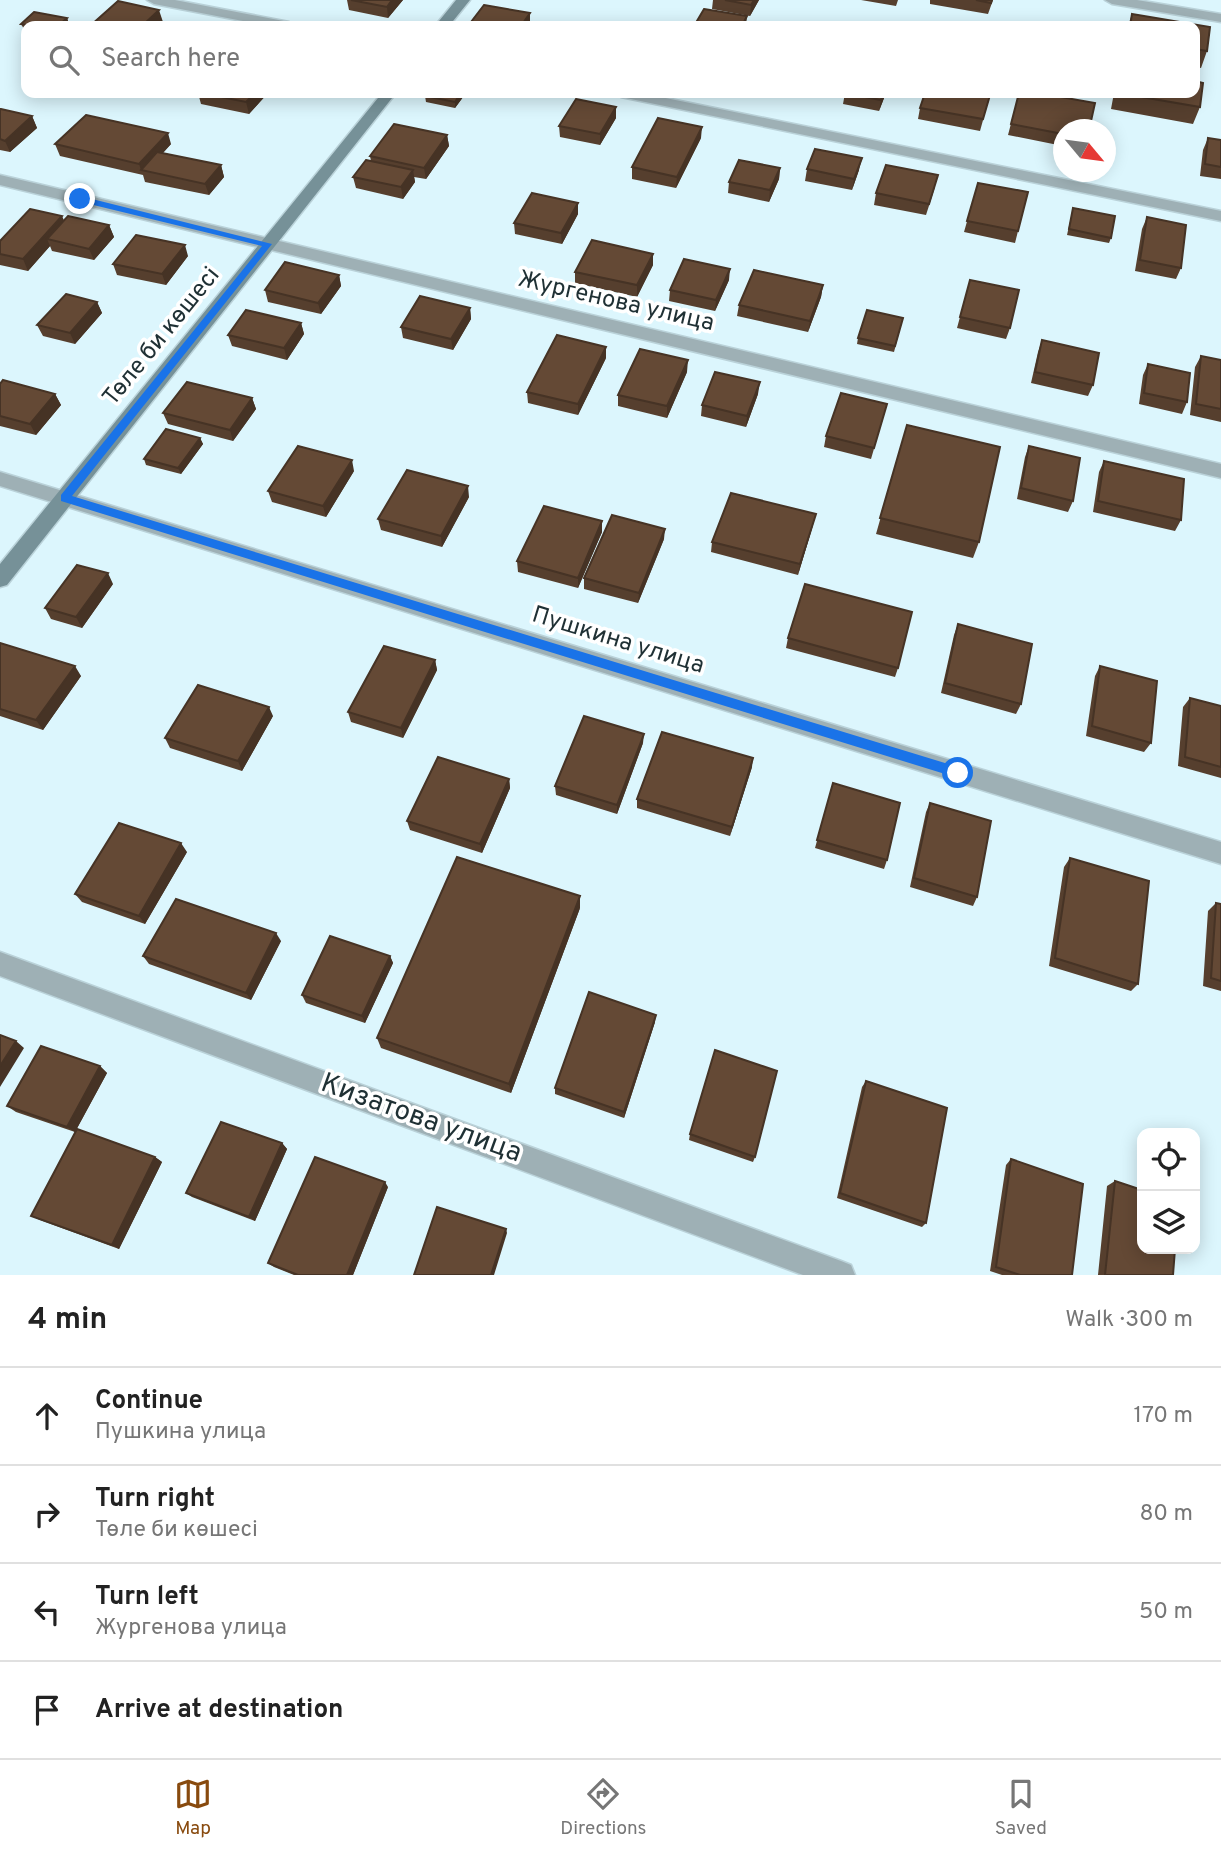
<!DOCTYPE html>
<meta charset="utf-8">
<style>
:root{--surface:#fff;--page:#f6f6f6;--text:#222;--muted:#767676;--line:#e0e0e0;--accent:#884a0e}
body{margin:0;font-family:Overpass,sans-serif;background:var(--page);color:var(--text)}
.controls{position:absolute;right:21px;bottom:21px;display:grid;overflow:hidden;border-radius:14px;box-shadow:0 4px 18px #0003}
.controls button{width:63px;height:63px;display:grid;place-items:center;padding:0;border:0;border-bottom:2px solid var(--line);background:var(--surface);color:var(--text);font:35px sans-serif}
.compass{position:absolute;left:1053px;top:119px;width:63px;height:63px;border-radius:50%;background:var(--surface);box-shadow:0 4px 18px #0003;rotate:119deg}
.stop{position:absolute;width:21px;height:21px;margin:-16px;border:5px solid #1a73e8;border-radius:50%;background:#fff}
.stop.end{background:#1a73e8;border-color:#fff;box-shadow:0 2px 7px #0008}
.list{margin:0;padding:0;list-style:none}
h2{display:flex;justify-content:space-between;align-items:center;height:91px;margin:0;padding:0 28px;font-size:30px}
h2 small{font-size:23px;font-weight:400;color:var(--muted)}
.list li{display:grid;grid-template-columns:46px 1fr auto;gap:21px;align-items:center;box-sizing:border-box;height:98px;padding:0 28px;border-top:2px solid var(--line)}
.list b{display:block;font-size:26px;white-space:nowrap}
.list p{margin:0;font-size:23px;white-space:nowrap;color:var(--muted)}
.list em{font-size:23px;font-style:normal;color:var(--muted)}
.icon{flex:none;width:38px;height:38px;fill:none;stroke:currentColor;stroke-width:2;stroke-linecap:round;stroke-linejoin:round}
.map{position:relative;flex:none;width:1221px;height:1275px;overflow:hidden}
.search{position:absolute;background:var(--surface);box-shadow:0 4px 18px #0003;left:21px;right:21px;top:21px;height:77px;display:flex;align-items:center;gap:18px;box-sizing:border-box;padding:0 24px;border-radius:14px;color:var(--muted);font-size:26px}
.sheet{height:483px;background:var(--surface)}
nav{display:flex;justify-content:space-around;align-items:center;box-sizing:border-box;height:98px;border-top:2px solid var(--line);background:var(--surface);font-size:19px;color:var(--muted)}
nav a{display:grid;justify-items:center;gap:4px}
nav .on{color:var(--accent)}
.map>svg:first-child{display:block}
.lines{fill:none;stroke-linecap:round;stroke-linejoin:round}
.street-casing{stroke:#bad2d9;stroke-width:3}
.secondary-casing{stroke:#bad2d9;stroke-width:3}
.street{fill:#9eb0b5;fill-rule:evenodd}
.secondary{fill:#769198;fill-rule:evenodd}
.wall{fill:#563f2e}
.shaded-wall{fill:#463325}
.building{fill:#644935;stroke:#463325;stroke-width:2}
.route{fill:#1a73e8}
.labels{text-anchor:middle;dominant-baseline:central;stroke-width:7;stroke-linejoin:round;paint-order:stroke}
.street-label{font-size:24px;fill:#1f3034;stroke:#fff}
.near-street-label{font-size:28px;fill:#1f3034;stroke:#fff}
</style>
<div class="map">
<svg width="1221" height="1275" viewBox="0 0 1221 1275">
<rect width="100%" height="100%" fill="#dcf6fd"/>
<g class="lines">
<g class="street-casing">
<path id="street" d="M147,0H175L289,22L296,26H269L154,4Z
M1105,0H1137L1221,14V22L1112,4Z
M614,93H641L1221,211V221L621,97Z
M0,175L1221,464V478L0,185Z
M0,472L1221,842V864L0,486Z
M0,952L841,1261L851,1265L855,1275H803L0,976Z"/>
</g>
<g class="secondary-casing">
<path id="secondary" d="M456,0H470L449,26H435Z
M382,93H396L7,585L0,587V564Z"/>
</g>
<use href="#street" class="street"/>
<use href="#secondary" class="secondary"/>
</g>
<path class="wall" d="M347,0H403L388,18L349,10Z
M713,0H759L750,16L712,9Z
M861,0H898L896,6Z
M930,0H993L988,14L930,4Z
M530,13V25L529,26H471V22Z
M1132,14L1210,27L1207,51L1201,68L1195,67V26H1128Z
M67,18L69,24L67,26H26V30L24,29L21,24Z
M198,93H268L249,114L201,104Z
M427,93H466L455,108L426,102L425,96Z
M784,93H802L801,96Z
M845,93H886L879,111L843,104Z
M1019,93L1063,130V146L1008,135Z
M1114,93H1195L1200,107L1193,124L1111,109Z
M990,95L980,131L918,119L920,108Z
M616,107V118L600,145L560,137L559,126Z
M0,109L32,116L37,128L10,152L0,150Z
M447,135L449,146L426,179L414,177L415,182L403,199L356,188L353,177L371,161L370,156Z
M701,138L676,188L632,179V167Z
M1208,138L1221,140V179L1200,176L1203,150Z
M55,144H171L163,153L221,165L224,177L209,195L145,182L143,175L60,156Z
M780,168L779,179L769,202L728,193L729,182Z
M807,169L859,170L852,190L805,181Z
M978,183L1018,231L1015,243L964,232Z
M935,187L926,215L874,205L876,193Z
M578,203V214L562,244L515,234L514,223Z
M1073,208L1111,238L1109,243L1067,235Z
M1147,217L1181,268L1176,279L1135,271L1142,229Z
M64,221L109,225L114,237L94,260L52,251L50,246L28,271L0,265V241Z
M188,256L166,285L117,275L113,264Z
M653,265L637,297L575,283V272Z
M339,275L341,286L321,314L268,302L265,290Z
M729,280L715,311L669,301L670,290Z
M970,280L1010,328L1006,339L957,328Z
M823,285L821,297L808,332L737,316L739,305Z
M97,302L102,313L75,344L43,336L37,325Z
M470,308L471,319L453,350L403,338L401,327Z
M903,318L894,352L857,344L858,338Z
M301,323L304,334L287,360L232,346L228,335Z
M1042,340L1093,385L1088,396L1031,383L1038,352Z
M1201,356L1221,360V422L1190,415L1195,367Z
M606,358L578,415L528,403L527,392Z
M1148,364L1187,402L1182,414L1139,404L1143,375Z
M687,372L667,418L618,406V395Z
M0,384L55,394L61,405L36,435L0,426Z
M758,394L746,427L701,416L702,405Z
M252,398L256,409L233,441L168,424L163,413Z
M887,404L871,459L824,447L826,436Z
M907,425L979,542L973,558L876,534Z
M200,438L203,444L181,474L146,465L144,459Z
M1029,446L1073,501L1068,512L1017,499L1025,457Z
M1104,461L1181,520L1175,531L1093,512L1099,472Z
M354,471L326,517L272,502L268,491Z
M469,497L442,547L381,530L378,519Z
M602,521V532L578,588L518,572L517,561Z
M813,525L798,575L711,552L712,542Z
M664,539L638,603L584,589V578Z
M113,584L82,628L51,619L45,608Z
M958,624L1021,704L1016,714L941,693L954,635Z
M788,638L898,668L895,677L786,648Z
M0,643L81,676L43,730L0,716Z
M435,660L437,670L403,738L351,722L348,712Z
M1100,666L1151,743L1144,752L1086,736L1095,676Z
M1190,698L1221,706V778L1178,766L1183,707Z
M273,716L242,771L170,748L165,738Z
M643,743L617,814L556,795L555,786Z
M752,767L730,836L637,808V799Z
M509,779L510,788L482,853L410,830L407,821Z
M833,783L887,860L884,869L815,848Z
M930,803L977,897L973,906L910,887L926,812Z
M187,852L145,924L82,902L75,894Z
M1070,858L1138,984L1131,991L1049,966L1064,867Z
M1216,903L1221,904V991L1203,986L1208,911Z
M580,908L511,1093L381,1048L377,1038Z
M281,941L251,1000L149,964L143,956Z
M390,956L393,963L365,1023L306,1003L302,995Z
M655,1022L624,1118L555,1094V1088Z
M100,1066L107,1073L75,1132L16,1112L7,1106Z
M866,1081L926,1223L922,1227L837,1198L862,1087Z
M690,1134L755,1157L753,1162L689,1140Z
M282,1143L287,1149L255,1221L192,1197L186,1193Z
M155,1157L162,1162L119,1249L40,1220L31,1216Z
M1011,1159L1072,1275H1002L990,1271L1006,1165Z
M1115,1181L1173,1275H1098L1107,1186Z
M388,1187L353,1275H294L274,1267L268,1263Z"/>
<path class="shaded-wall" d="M392,0H403L388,18L387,7Z
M754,0H759L750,16L751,5Z
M159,10L163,22L158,26H142Z
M530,13V25L529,26H521Z
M747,16L746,26H742Z
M67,18L69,24L67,26H58Z
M255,93H268L249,114L246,102Z
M461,93H466L455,108V102Z
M884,93H886L879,111L881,100Z
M616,107V118L600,145V134Z
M32,116L37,128L10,152L5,141Z
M702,127L701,138L676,188L677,177Z
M168,133L171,144L146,171L141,170L139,164Z
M447,135L449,146L426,179L424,168Z
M862,158L859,170L852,190L854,179Z
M221,165L224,177L209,195L205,184Z
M780,168L779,179L769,202L770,190Z
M413,170L415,182L403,199L401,187Z
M578,203V214L562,244L561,233Z
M62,216L67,227L47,239L50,246L28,271L23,259Z
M109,225L114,237L94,260L89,249Z
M185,245L188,256L166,285L162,274Z
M653,254V265L637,297V285Z
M730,269L729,280L715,311L716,300Z
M339,275L341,286L321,314L318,303Z
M823,285L821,297L808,332L810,321Z
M97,302L102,313L75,344L70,333Z
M470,308L471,319L453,350L451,339Z
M301,323L304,334L287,360L284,348Z
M606,347V358L578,415V404Z
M688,360L687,372L667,418V406Z
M760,382L758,394L746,427L747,416Z
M55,394L61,405L36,435L30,424Z
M252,398L256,409L233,441L230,430Z
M200,438L203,444L181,474L178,468Z
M352,460L354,471L326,517L323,506Z
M468,486L469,497L442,547L441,536Z
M816,514L813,525L798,575L800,564Z
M602,521V532L578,588V578Z
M665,529L664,539L638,603L639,593Z
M108,573L113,584L82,628L76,617Z
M435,660L437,670L403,738L401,728Z
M75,666L81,676L43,730L36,720Z
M269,707L273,716L242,771L238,761Z
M644,734L643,743L617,814V805Z
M753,758L752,767L730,836L732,827Z
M509,779L510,788L482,853L480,844Z
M181,843L187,852L145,924L139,916Z
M580,896V908L511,1093L509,1084Z
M276,933L281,941L251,1000L246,993Z
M390,956L393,963L365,1023L362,1016Z
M656,1015L655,1022L624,1118V1112Z
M16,1041L24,1048L0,1087V1066Z
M100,1066L107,1073L75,1132L67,1127Z
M282,1143L287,1149L255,1221L249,1217Z
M155,1157L162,1162L119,1249L112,1245Z
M385,1182L388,1187L353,1275H347Z
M506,1229L507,1233L494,1275H491Z"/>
<path class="building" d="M351,0H392L387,7Z
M725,0H754L751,5Z
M976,0H992L991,3Z
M118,1L159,10L142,26H90Z
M484,5L530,13L521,26H493L471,22Z
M704,9L747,16L742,26H694Z
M34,12L67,18L58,26H35L21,24Z
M1132,14L1210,27L1207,51L1195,49V26H1130Z
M1195,81L1203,83L1200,107L1118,93H1195Z
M201,93H255L246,102Z
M427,93H461L455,102L425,96Z
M844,93H884L881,100Z
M925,93H978L990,95L983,119L920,108Z
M1019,93H1038L1095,103L1089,130H1063V134L1011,124Z
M576,99L616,107L600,134L559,126Z
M0,109H1L32,116L5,141L0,139Z
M86,115L168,133L139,164L55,144Z
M658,118L702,127L677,177L632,167Z
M394,124L447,135L424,168L370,156Z
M1208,138L1221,140V167L1205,164Z
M815,149L862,158L854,179L807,169Z
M157,152L221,165L205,184L141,170Z
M366,160L413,170L401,187L353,177Z
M739,160L780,168L770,190L729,182Z
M886,165L938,175L929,204L876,193Z
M978,183L1028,192L1018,231L967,221Z
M532,193L578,203L561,233L514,223Z
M1073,208L1115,216L1111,238L1069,229Z
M30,209L62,216L23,259L0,254V241Z
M68,216L109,225L89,249L47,239Z
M1147,217L1186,225L1181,268L1140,260Z
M136,235L185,245L162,274L113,264Z
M592,240L653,254L637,285L575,272Z
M684,259L730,269L716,300L670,290Z
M285,262L339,275L318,303L265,290Z
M754,270L823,285L810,321L739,305Z
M970,280L1019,290L1010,328L960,317Z
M66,294L97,302L70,333L37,325Z
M420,296L470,308L451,339L401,327Z
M246,310L301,323L284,348L228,335Z
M867,310L903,318L895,346L858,338Z
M557,335L606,347L578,404L527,392Z
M1042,340L1099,353L1093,385L1035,372Z
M640,349L688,360L667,406L618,395Z
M1201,356L1221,360V409L1196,404Z
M1148,364L1190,373L1187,402L1144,393Z
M715,372L760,382L747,416L702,405Z
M3,380L55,394L30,424L0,416V384Z
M187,382L252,398L230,430L163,413Z
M841,393L887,404L874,448L826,436Z
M907,425L1000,447L979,542L880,518Z
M166,429L200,438L178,468L144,459Z
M298,446L352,460L323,506L268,491Z
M1029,446L1080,458L1073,501L1021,488Z
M1104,461L1184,479L1181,520L1098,501Z
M407,470L468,486L441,536L378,519Z
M731,493L816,514L800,564L712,542Z
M544,506L602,521L578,578L517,561Z
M612,515L665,529L639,593L584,578Z
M77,565L108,573L76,617L45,608Z
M805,584L912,612L898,668L788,638Z
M958,624L1032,644L1021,704L945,683Z
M0,643L75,666L36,720L0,709Z
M384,646L435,660L401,728L348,712Z
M1100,666L1157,681L1151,743L1092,726Z
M198,685L269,707L238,761L165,738Z
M1190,698L1221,706V767L1185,757Z
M584,716L644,734L617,805L555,786Z
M662,732L753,758L732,827L637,799Z
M438,757L509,779L480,844L407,821Z
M833,783L900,803L887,860L817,840Z
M930,803L991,821L977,897L914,878Z
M119,823L181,843L139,916L75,894Z
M457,857L580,896L509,1084L377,1038Z
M1070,858L1149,881L1138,984L1055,958Z
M176,899L276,933L246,993L143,956Z
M1216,903L1221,904V981L1211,978Z
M330,936L390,956L362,1016L302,995Z
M589,992L656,1015L624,1112L555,1088Z
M0,1035L16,1041L0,1066Z
M41,1046L100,1066L67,1127L7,1106Z
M715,1050L777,1071L755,1157L690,1134Z
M866,1081L947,1108L926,1223L840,1193Z
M221,1122L282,1143L249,1217L186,1193Z
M77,1129L155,1157L112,1245L31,1216Z
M315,1157L385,1182L347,1275H298L268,1263Z
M1011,1159L1083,1184L1072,1275H1020L996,1267Z
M1115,1181L1142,1190V1249H1175L1173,1275H1105Z
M437,1207L506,1229L491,1275H414Z"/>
<path class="route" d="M80,196L272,244L72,496L958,767L964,773L962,776L958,778L61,501V495L262,246L77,201Z"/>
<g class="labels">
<g class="street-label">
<text transform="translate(616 302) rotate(13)">Жургенова улица</text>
<text transform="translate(162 337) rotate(-51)">Төле би көшесі</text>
<text transform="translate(618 641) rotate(17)">Пушкина улица</text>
</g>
<g class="near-street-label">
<text transform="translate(421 1119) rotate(20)">Кизатова улица</text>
</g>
</g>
</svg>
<div class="controls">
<button><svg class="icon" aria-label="locate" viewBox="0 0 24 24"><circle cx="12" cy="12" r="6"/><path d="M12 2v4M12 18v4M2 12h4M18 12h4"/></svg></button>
<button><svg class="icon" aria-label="layers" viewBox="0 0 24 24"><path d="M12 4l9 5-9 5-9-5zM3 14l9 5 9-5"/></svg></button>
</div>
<svg class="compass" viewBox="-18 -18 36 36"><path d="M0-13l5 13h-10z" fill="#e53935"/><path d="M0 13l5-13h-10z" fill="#767676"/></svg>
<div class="stop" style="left:958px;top:773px"></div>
<div class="stop end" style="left:80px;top:199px"></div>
<div class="search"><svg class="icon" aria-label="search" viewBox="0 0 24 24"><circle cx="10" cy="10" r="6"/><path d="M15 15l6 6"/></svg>Search here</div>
</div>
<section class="sheet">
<h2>4 min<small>Walk · 300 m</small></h2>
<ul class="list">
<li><svg class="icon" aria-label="ahead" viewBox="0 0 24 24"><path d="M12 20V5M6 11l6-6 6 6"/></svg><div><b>Continue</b><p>Пушкина улица</p></div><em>170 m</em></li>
<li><svg class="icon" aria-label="right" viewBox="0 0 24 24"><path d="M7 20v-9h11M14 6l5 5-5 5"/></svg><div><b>Turn right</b><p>Төле би көшесі</p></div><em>80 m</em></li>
<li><svg class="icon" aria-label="left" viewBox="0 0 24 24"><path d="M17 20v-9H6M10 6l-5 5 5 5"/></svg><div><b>Turn left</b><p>Жургенова улица</p></div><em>50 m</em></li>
<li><svg class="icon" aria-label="arrive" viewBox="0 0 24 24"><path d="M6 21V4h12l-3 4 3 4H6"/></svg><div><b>Arrive at destination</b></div></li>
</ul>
</section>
<nav>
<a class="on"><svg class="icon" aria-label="map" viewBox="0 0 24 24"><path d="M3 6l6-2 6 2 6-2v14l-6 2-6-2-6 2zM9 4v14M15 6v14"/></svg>Map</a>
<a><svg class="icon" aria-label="directions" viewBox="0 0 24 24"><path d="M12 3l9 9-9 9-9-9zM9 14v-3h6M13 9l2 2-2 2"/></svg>Directions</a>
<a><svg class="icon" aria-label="saved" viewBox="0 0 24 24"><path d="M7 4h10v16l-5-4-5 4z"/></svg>Saved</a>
</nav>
